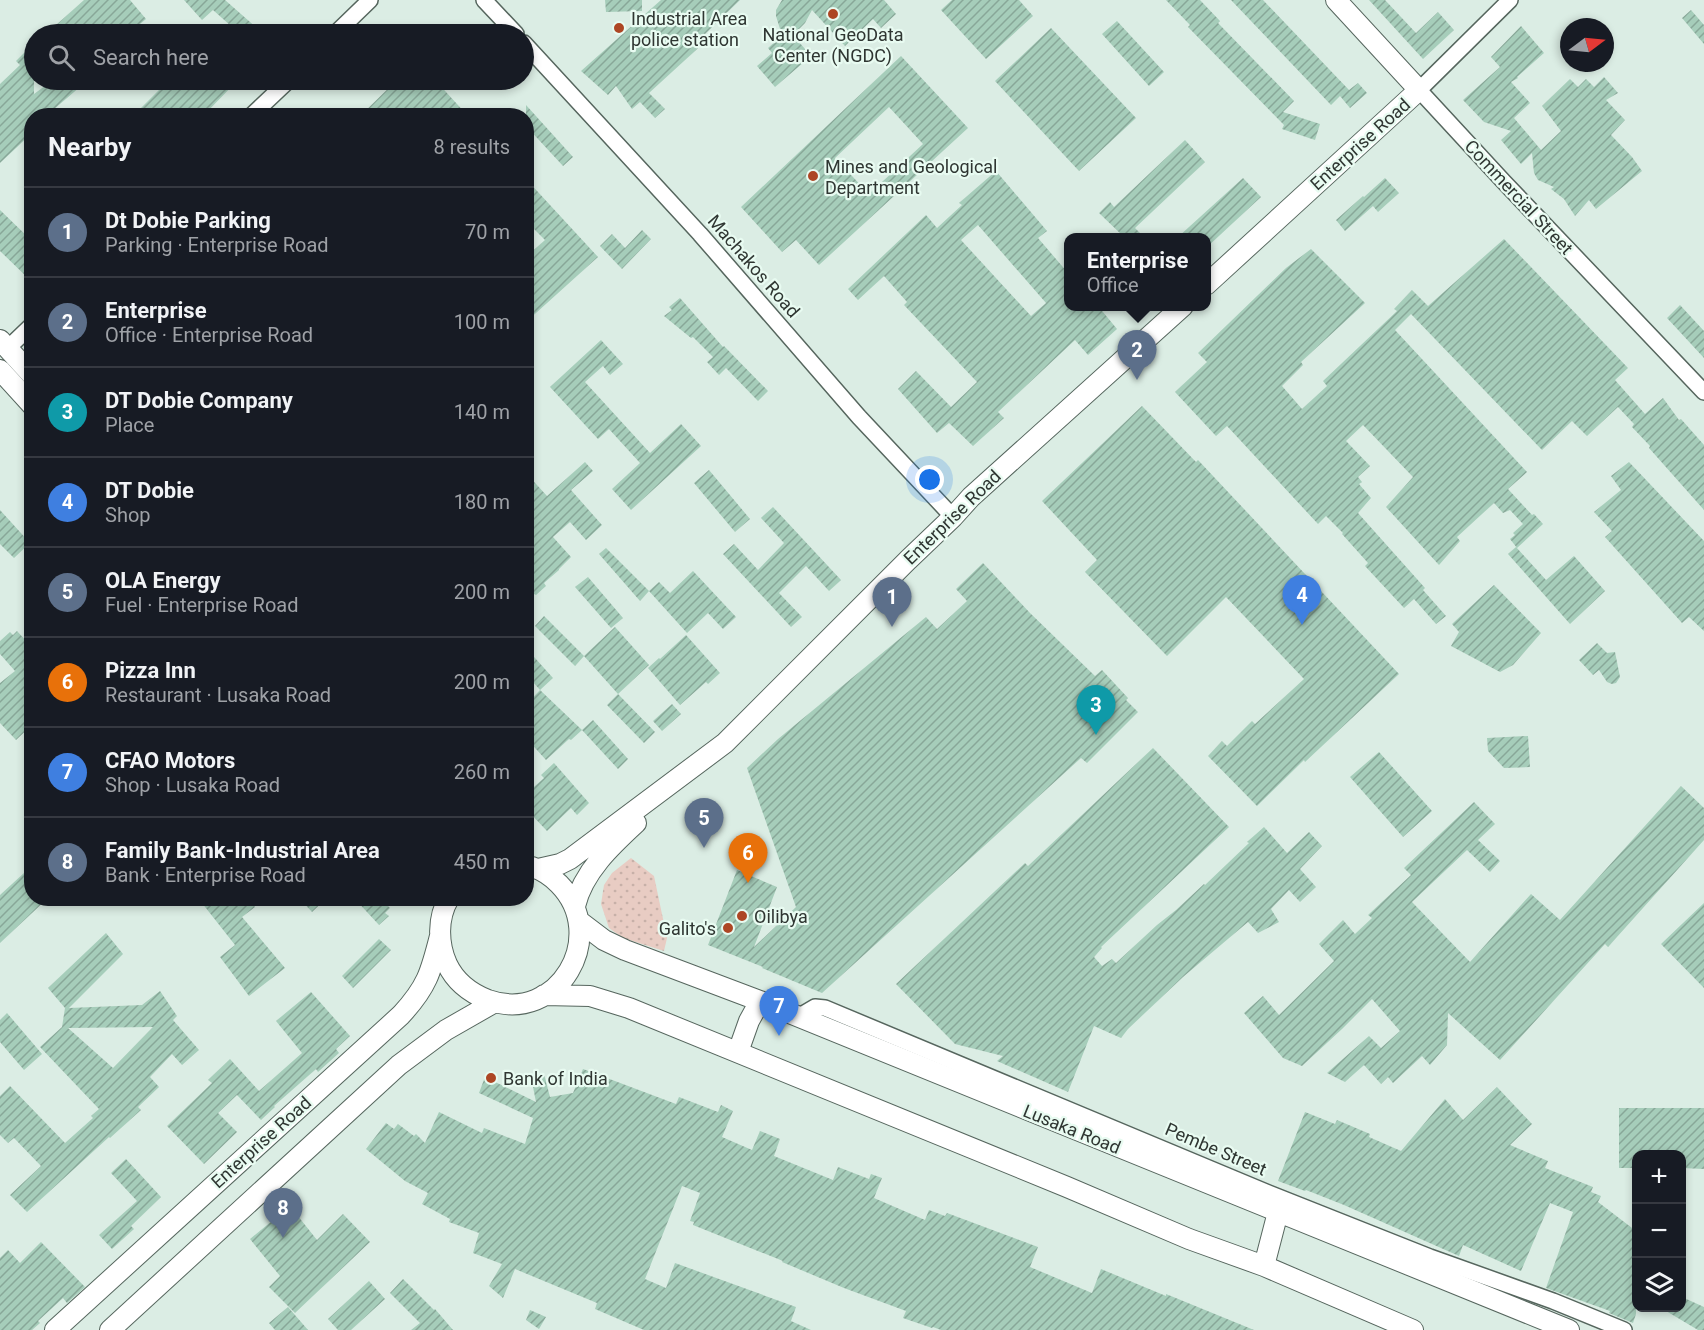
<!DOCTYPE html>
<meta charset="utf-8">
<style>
:root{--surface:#171b24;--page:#242831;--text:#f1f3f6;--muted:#9ea1a6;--line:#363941;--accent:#1a73e8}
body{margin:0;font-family:Roboto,sans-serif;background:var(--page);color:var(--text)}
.controls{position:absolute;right:18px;bottom:18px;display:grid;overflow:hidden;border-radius:12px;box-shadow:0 3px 9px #0003}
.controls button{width:54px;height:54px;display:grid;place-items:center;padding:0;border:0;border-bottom:2px solid var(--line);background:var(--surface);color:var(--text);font:30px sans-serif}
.compass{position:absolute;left:1560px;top:18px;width:54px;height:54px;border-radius:50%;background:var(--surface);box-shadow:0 3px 9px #0003;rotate:74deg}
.you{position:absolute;left:930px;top:480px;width:21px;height:21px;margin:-15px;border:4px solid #fff;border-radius:50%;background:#1a73e8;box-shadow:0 0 0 9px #1a73e833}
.badge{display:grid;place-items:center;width:39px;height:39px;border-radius:50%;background:var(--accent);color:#fff;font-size:20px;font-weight:700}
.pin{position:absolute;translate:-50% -50px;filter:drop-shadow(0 2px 3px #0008)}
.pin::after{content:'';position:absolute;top:32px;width:21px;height:18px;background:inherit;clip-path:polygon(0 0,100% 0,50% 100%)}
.popup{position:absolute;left:1064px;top:233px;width:147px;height:78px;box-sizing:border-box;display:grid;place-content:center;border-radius:12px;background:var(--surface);filter:drop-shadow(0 2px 4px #0005);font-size:20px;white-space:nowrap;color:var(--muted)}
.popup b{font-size:22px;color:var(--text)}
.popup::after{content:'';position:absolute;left:50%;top:100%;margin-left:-12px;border:12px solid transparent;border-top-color:var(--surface)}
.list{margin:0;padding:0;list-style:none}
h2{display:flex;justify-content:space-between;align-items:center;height:78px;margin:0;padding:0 24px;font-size:26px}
h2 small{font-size:20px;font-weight:400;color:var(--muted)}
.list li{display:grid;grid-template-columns:39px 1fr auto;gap:18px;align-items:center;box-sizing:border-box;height:90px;padding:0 24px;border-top:2px solid var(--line)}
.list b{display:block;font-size:22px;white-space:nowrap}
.list p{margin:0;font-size:20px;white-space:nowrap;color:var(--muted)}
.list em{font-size:20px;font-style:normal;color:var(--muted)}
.icon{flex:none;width:33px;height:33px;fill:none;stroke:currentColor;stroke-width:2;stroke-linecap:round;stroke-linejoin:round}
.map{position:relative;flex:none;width:1704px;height:1330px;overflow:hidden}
.search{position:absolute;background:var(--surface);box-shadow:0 3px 9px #0003;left:24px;top:24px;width:510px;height:66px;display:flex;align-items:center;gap:15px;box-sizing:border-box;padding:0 21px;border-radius:33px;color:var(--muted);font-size:22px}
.panel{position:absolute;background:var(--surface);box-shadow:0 3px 9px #0003;left:24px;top:108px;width:510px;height:798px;border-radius:24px}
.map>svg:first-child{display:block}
.park{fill:url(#park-dots)}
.building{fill:url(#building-hatch);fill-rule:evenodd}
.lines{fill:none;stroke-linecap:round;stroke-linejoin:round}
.minor-casing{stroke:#56665e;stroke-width:18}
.major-casing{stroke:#56665e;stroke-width:22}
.minor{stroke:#fff;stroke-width:15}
.major{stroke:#fff;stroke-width:20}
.poi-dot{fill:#ad4624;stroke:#e8fbf1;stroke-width:2}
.labels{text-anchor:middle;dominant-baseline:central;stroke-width:4.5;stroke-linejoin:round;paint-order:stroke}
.poi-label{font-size:18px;fill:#2f3632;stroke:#e8fbf1;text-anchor:start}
.street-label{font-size:18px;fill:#2f3632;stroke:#e8fbf1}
</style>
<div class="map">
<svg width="1704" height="1330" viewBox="0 0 1704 1330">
<defs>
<pattern id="park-dots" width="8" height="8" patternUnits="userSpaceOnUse" patternTransform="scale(1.5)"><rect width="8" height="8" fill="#e8ccc3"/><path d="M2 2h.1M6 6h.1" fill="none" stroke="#c7b0a8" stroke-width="1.8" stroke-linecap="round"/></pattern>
<pattern id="building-hatch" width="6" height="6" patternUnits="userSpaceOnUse" patternTransform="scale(1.5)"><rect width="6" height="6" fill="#a6cdba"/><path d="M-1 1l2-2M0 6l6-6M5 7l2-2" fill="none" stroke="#88a798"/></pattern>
</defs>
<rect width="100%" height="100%" fill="#dbede4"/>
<path class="park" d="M631,858L654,876L667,938L664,951L623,938L609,928L601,904L604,885L612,873Z"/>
<path class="building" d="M84,0H130L146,19L128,34H46Z
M184,0H225L257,28L251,34H240L213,10L202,20Z
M605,0H642V11L606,12Z
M661,0H740L703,36L707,40L649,93L665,109L655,118L640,102L632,109L616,86L608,95L581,71Z
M782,0H884L896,14L881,28L873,19L845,46L812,10L805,23L793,35L811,56L775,87L757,66L772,53L768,48L778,39L774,34L780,29L776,16V10Z
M952,0H1019L1033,16L986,59L941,10Z
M1166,0H1200L1220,21L1218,23L1294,101L1283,112L1320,124L1315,140L1282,129L1284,125L1188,27L1190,25Z
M1231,0H1263L1349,90L1358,83L1367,93L1350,108L1340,96L1331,105Z
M1369,0H1385L1416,33L1438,12L1454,30L1423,59Z
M1691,10L1704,25V44L1682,18Z
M1117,21L1164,72L1149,86L1102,34Z
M1521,26L1544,53L1517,77L1518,78L1511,82L1530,103L1514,118L1541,150L1561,131L1542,106L1570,79L1578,87L1586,79L1594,87L1604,77L1618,93L1606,100L1625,120L1611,135L1632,157L1642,171L1596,209L1589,200L1575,216L1564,199L1551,189L1554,187L1538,180L1534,173L1532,153L1521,164L1501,140L1511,131L1484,122L1463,100L1500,67L1491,57Z
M1051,28L1136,118L1079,171L995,81Z
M34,43V94L53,80H88L53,110L59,116H32V133L0,163V84L20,65L16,61Z
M901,56L968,128L819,265L796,240L782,252L741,207ZM889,107L923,144L869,194L835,158Z
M169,80H238L203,116H133Z
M397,80H435L468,116H360Z
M526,105L573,157L563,166L526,126Z
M1185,140L1205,162L1135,228L1144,237H1124L1099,213L1110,202L1114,207Z
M996,171L1047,231L1038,238L1068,273V306H1098L1117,329L1088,355L1075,340L998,412L1004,418L973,446L949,423L937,433L898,389L916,371L951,407L977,382L904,305L907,302L884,276L858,300L848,289L926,215L937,228L962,205L959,203ZM978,225L1046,303L1031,316L961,240Z
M1243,178L1261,197L1206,248V237H1178Z
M1385,178L1399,193L1378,212L1373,206L1345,231L1336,220L1363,196L1364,197Z
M526,179L598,257L526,322V257L545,240L526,221Z
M0,210L32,241V282L0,251Z
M642,230L651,239L622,269L600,246L612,234L625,248Z
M1504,239L1628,368L1615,380L1645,414L1663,398L1679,420L1681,419L1704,445V510L1649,448L1650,446L1632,427L1634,424L1618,407L1587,436L1572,421L1542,450L1411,314L1395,330L1527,472L1508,489L1532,515L1534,514L1543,524L1517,548L1510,539L1515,535L1513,533L1523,524L1510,510L1503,513L1494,503L1457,537L1460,541L1439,565L1386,507L1413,477L1363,425L1346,441L1370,466L1358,477L1362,482L1359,484L1371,498L1358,513L1425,588L1423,590L1446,616L1436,624L1414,599L1404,608L1365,566L1368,563L1342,534L1343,533L1326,516L1318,524L1227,426L1216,436L1175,392L1207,362L1198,353L1286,268L1311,249L1365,303L1301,362L1303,365L1282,386L1302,409L1327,386L1323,381L1397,311L1394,309L1412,290L1428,306Z
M680,298L723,347L724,346L768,391L758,401L726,368L719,375L707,362L713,357L693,337L691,338L664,316L672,310L669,307Z
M1680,305L1704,331V358L1667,318Z
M601,340L623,364L610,375L603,366L585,382L650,453L681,424L701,446L631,510L612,489L640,463L609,429L598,439L550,387Z
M1142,406L1196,462L1198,460L1399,674L1305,762L1304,760L1257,806L1208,756L1222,741L1227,746L1252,721L1255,724L1304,679L1226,597L1167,656L1085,572L1097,560L1042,501Z
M585,462L593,471L571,490L602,525L586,540L570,522L553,537L571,557L559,569V570L544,583L546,586L536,595L534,594L526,601V473L547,496Z
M1629,462L1704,541V631L1689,617L1682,623L1605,537L1612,531L1594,512L1621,490L1611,476Z
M709,470L750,519L735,532L694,483Z
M773,507L841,580L829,591L806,566L779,593L802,617L791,627L723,554L734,544L758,570L784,543L761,518Z
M0,510L30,543L14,558L0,544Z
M1516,547L1546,580L1574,556L1605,591L1570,624L1508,554Z
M606,548L649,591L640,601L599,554Z
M983,563L1030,613L1095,676L1102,670L1128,698L1126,700L1138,712L1087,763L1081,758L822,993L762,968L763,967L708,945L737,870L777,887L754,947L796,907L747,768L778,739L926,617L937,629L967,601L956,589Z
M693,571L736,617L723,629L708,613L687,633L649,591L659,582L670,593Z
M588,577L623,618L611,628L575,587Z
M1494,585L1541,633L1513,665L1500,672L1451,646L1459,632L1452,624Z
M544,616L584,656L575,666L535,626Z
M615,627L649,665L618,694L584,656Z
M17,631L28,643L25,645L32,653V725L16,740L0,723V683L15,671L0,654V641L10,632L13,635Z
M686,635L720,673L708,684L706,682L680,705L648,668L659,658L660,659Z
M1597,643L1607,653L1615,652L1620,677L1616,683L1612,684L1607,682L1599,670L1593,675L1579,660Z
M526,648L553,678L540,690L526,674Z
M540,690L582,730L571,740L569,739L546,760L526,738V705Z
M618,694L655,732L644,743L607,705Z
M672,704L681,714L662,731L653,721Z
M593,720L628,759L618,769L582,730Z
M1528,736L1530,767L1504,768L1488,751L1487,738Z
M1153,748L1229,827L1101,947L1102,948L1094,957L1102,966L1112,959L1116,963L1157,925L1176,910L1204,884L1205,885L1249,843L1247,842L1264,827L1287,853L1309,832L1322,846L1300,869L1316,887L1300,902L1289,890L1271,909L1279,922L1258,933L1248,922L1183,977L1128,1029L1121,1038L1094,1026L1068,1092L997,1061L1003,1056L955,1044L896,984L1025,863L1028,866Z
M1379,752L1432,811L1403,837L1350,777Z
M554,763L589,803L577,815L571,808L547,831L526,809V794L544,778L541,775Z
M1681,786L1704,808V840L1608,947L1605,944L1500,1060L1448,1013L1447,1045L1430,1065L1422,1056L1393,1083L1388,1077L1381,1084L1364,1065L1345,1082L1327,1073L1369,1036L1381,1048L1400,1031L1372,999L1342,1029L1302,1066L1283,1058L1244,1013L1263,996L1279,1015L1334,961L1319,944L1343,920L1355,934L1372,918L1368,915L1411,875L1404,868L1474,802L1495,824L1478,840L1500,861L1490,872L1467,850L1412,902L1470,962L1531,894L1560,920Z
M24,873L32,881V898H48L0,943V895Z
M198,898H248L255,907L242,917L285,968L249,996L220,957L235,945Z
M299,898H327L312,912Z
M354,898H394L387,905L390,908L385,913L389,916L379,925Z
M1704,903V988L1661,944Z
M106,933L123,954L69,1008L142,1005L160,991L177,1016L173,1020L199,1050L182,1065L172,1054L150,1077L159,1087L138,1107L141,1110L110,1138L109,1137L27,1212L10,1195L41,1166L14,1138L8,1143L0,1135V1096L10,1086L65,1143L93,1118L91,1116L99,1109L40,1047L62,1027L65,1008L48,988ZM153,1027L113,1068L68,1028Z
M379,939L391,950L353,988L342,976Z
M311,992L350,1036L336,1049L339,1053L318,1072L316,1069L274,1106L275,1107L261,1120L237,1095L218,1113L237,1132L204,1164L167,1126L212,1083L208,1080L230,1059L259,1091L302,1053L276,1021Z
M7,1013L42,1054L24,1070L0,1042V1020Z
M583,1069L676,1104L679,1097L718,1112L721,1105L733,1111L722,1137L752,1150L760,1131L780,1139L774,1156L833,1180L838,1167L869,1179L871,1174L882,1178L874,1198L925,1220L929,1210L945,1216L947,1213L1038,1247L1030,1267L1092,1293L1101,1269L1166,1296V1294L1254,1330H941L933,1327L932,1328L903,1318L906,1311L844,1288L782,1262L783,1261L693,1225L694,1222L690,1221L700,1193L682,1186L645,1279L666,1288L675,1263L796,1307L791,1321L811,1330H644L595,1309L597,1303L515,1269L503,1298L489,1286L502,1264L473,1253L479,1233L449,1222L450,1219L422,1204L428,1193L405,1181L366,1149L386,1123L394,1129L398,1124L414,1136L416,1134L425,1143L439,1112L482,1133L484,1128L525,1144L533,1118L479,1093L485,1077L536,1102L531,1077L544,1074L550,1097L573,1093Z
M1497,1087L1532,1124L1510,1145L1548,1161L1545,1168L1593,1187L1591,1192L1601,1196L1598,1202L1636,1231V1314L1633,1323L1609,1313L1610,1311L1546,1288L1573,1212L1550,1203L1521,1271L1463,1245L1459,1256L1344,1205L1306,1190L1305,1191L1278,1181L1305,1112L1335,1124L1337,1120L1370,1134L1369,1137L1401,1151L1445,1099L1463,1120Z
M1619,1108H1704V1169L1682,1168V1155H1636V1168H1619Z
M126,1159L161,1197L131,1226L134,1229L112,1249L99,1235L137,1201L111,1173Z
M290,1206L317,1240L343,1214L370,1242L295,1313L269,1287L280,1276L250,1239Z
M41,1242L85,1287L67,1303L63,1298L38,1321L40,1323L32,1330H0V1258L8,1250L20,1263Z
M403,1279L434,1310L435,1309L453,1330H411L420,1323L390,1293Z
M369,1281L385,1299L351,1330H338L328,1319Z
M1682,1297L1704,1307V1330H1698L1661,1308H1682Z
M288,1307L308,1330H275L269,1323Z
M530,1310L546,1317L539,1329L526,1320Z"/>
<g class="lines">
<g class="minor-casing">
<path id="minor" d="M484,0L516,34
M1510,0L1419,90L1504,182L1704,392
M335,34L370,0
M524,43L700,234L859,417L953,517
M251,116L289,80
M8,348L32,325
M798,1017L815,1007L825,1008L1266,1192L1430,1257L1553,1301L1624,1330"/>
</g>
<g class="major-casing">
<path id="major" d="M1206,285L1419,90L1336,0
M0,340L32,375
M0,370L32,405
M538,869L560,864L570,859L725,743L908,560L953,517L971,497L1183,306
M449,898C437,918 438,944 447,964C455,981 470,993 488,1000C558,1025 610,936 559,884C551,876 542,870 532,867
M575,906C583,872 611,846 636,823
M579,921L604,940L625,950L760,1001L1569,1330
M544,995L590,996L629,1008L1067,1187L1189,1239L1264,1266L1413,1330
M738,1052L749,1021L760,1001
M1264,1266L1278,1212
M55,1330L401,1015C427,987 431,972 440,936
M110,1330L399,1065L446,1030L495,1002"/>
</g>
<use href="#minor" class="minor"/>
<use href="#major" class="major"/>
</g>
<g class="poi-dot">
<circle cx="833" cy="14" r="6"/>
<circle cx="619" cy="28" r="6"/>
<circle cx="813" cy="176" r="6"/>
<circle cx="742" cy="916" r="6"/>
<circle cx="728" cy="928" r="6"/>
<circle cx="491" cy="1078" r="6"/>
</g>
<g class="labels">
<g class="poi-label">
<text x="631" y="18">Industrial Area<tspan x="631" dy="21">police station</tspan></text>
<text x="833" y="34" text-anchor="middle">National GeoData<tspan x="833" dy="21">Center (NGDC)</tspan></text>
<text x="825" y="166">Mines and Geological<tspan x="825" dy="21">Department</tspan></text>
<text x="754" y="916">Oilibya</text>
<text x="716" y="928" text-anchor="end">Galito's</text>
<text x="503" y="1078">Bank of India</text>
</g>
<g class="street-label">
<text transform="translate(1360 144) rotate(-42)">Enterprise Road</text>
<text transform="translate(1519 197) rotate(47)">Commercial Street</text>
<text transform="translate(754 266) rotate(49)">Machakos Road</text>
<text transform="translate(952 517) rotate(-44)">Enterprise Road</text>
<text transform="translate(1072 1129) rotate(22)">Lusaka Road</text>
<text transform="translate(261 1142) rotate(-42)">Enterprise Road</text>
<text transform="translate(1216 1149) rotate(23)">Pembe Street</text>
</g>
</g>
</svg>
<div class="controls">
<button>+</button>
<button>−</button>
<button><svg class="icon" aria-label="layers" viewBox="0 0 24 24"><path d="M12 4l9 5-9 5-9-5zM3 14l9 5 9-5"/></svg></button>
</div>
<svg class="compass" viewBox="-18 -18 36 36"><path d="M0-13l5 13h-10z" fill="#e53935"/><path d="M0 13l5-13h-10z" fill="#9ea1a6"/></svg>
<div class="you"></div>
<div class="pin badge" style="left:892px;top:627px;background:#5c6f8a">1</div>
<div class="pin badge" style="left:1137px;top:380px;background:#5c6f8a">2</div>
<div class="popup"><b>Enterprise</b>Office</div>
<div class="pin badge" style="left:1096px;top:735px;background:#0f9aa8">3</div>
<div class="pin badge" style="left:1302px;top:625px;background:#3f7fe0">4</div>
<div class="pin badge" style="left:704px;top:848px;background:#5c6f8a">5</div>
<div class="pin badge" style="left:748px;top:883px;background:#e8710a">6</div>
<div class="pin badge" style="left:779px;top:1036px;background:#3f7fe0">7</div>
<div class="pin badge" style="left:283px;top:1238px;background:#5c6f8a">8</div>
<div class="search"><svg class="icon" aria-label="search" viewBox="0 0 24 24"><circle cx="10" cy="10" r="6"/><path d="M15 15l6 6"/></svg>Search here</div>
<section class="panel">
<h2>Nearby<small>8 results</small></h2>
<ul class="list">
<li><span class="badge" style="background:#5c6f8a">1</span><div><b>Dt Dobie Parking</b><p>Parking · Enterprise Road</p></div><em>70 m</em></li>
<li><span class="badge" style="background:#5c6f8a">2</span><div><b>Enterprise</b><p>Office · Enterprise Road</p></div><em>100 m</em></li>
<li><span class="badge" style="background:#0f9aa8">3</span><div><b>DT Dobie Company</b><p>Place</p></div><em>140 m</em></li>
<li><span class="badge" style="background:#3f7fe0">4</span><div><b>DT Dobie</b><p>Shop</p></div><em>180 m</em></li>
<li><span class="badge" style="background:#5c6f8a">5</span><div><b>OLA Energy</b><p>Fuel · Enterprise Road</p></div><em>200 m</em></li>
<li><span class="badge" style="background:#e8710a">6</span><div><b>Pizza Inn</b><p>Restaurant · Lusaka Road</p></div><em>200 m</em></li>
<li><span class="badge" style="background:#3f7fe0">7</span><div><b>CFAO Motors</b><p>Shop · Lusaka Road</p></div><em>260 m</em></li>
<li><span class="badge" style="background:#5c6f8a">8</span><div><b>Family Bank-Industrial Area</b><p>Bank · Enterprise Road</p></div><em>450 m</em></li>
</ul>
</section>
</div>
